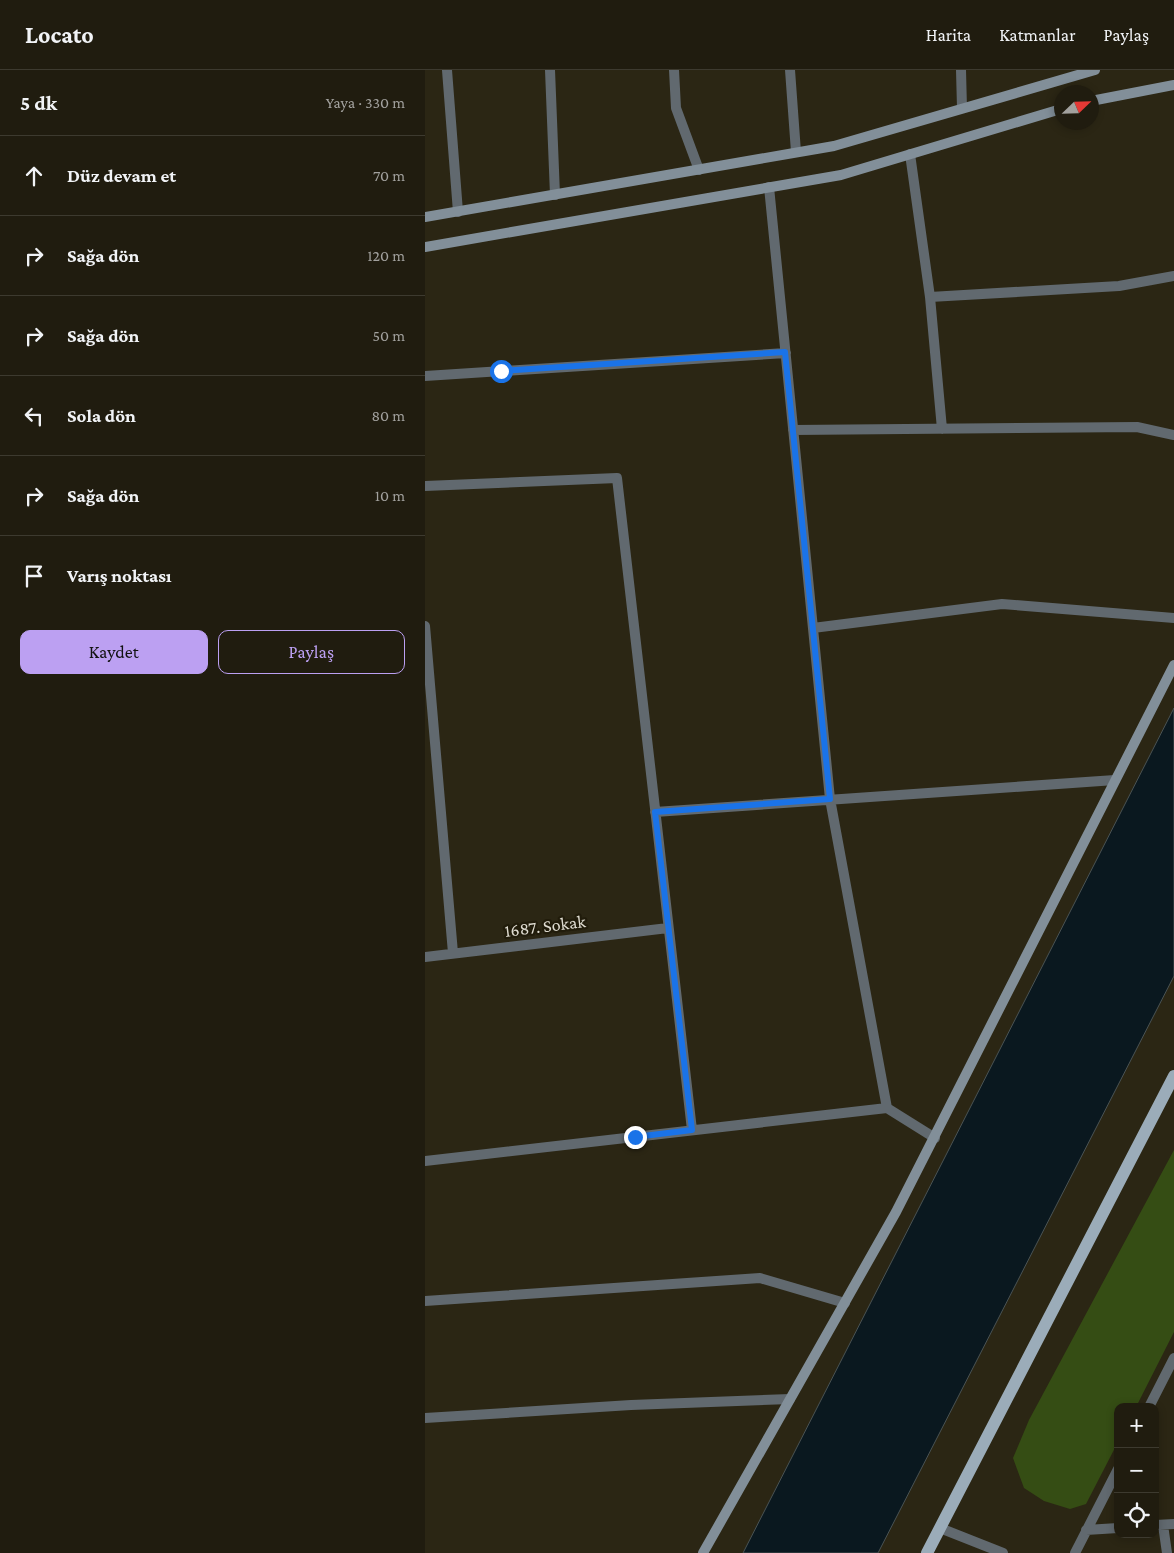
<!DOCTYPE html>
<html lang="tr">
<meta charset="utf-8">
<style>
:root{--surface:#201c0f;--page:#282518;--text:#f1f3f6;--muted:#a2a19e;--line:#3d3a2f;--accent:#bca0f2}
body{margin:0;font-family:"Crimson Pro",serif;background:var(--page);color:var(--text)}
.controls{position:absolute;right:15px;bottom:15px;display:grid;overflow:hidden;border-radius:10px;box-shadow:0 2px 8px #0003}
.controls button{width:45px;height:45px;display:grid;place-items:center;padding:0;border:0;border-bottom:1px solid var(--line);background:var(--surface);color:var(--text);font:25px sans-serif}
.compass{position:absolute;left:629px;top:15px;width:45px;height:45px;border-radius:50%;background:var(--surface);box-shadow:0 2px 8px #0003;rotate:67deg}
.stop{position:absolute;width:15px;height:15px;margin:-11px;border:4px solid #1a73e8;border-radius:50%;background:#fff}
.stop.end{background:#1a73e8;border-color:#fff;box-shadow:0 1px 5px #0008}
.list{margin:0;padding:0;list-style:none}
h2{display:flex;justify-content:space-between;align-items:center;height:65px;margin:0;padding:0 20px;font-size:21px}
h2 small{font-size:16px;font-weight:400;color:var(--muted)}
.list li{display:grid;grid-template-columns:32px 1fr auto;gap:15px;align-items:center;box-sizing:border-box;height:80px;padding:0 20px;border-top:1px solid var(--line)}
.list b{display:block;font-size:19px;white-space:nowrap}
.list em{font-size:16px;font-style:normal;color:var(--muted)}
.actions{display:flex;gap:10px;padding:15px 20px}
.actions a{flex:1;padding:11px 0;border:1px solid var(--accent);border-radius:10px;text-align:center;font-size:18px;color:var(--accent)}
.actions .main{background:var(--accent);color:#111}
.icon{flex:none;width:28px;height:28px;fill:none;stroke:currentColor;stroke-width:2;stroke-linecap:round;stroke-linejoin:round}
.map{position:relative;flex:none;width:749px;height:1483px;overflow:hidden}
header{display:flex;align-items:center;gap:30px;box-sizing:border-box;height:70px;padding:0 25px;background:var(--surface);border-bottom:1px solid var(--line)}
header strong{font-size:24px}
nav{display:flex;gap:28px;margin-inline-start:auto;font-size:18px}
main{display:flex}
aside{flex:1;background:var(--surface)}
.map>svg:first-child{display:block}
.green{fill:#354d14}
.water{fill:#0a181f;stroke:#4a5354}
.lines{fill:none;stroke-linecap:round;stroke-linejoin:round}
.street{stroke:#61696f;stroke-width:10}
.secondary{stroke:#828f99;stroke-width:10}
.primary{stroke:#9bacb9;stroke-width:12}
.route{stroke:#1a73e8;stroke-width:6}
.labels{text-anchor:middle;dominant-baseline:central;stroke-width:4.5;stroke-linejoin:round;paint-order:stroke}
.street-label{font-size:18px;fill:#dfdcd1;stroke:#211c0b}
</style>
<header>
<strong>Locato</strong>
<nav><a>Harita</a><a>Katmanlar</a><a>Paylaş</a></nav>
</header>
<main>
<aside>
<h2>5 dk<small>Yaya · 330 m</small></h2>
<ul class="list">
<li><svg class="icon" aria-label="ahead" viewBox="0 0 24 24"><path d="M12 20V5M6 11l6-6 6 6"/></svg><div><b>Düz devam et</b></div><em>70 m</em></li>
<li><svg class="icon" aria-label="right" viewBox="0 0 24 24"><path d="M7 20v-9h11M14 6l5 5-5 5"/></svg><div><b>Sağa dön</b></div><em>120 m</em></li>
<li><svg class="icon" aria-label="right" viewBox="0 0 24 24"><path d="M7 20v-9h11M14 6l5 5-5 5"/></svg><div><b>Sağa dön</b></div><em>50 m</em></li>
<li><svg class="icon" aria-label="left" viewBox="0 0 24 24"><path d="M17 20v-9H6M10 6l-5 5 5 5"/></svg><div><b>Sola dön</b></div><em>80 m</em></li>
<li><svg class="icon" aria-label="right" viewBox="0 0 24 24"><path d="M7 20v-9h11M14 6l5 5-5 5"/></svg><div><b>Sağa dön</b></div><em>10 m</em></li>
<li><svg class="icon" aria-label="arrive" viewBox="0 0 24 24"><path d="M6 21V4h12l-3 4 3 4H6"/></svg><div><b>Varış noktası</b></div></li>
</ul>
<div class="actions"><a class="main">Kaydet</a><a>Paylaş</a></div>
</aside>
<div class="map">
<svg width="749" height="1483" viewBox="0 0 749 1483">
<rect width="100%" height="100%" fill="#2b2614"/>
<path class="green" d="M749,1080V1262L711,1337H693V1372L661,1434L645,1439L619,1431L599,1418L588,1388L604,1350Z"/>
<path class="water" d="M749,638V906L453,1483H318Z"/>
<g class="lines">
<path class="street" d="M22,0L33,142
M125,0L130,125
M249,0L251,38L274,100
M365,0L371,82
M536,0L537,38
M485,84L505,227L517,359
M344,117L405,729L462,1038
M505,227L694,216L749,206
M0,306L361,283
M368,360L712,357L749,365
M0,416L192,408L267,1060
M0,556L28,883
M388,558L577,534L749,548
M230,742L690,710
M0,887L243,858
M0,1091L462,1038L510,1068
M0,1231L335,1208L420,1233
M724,1337L749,1288
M0,1348L206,1335L365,1329
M730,1455L749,1454
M738,1455L742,1483
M515,1458L578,1483
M661,1460L693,1458
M650,1483L693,1399"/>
<path class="secondary" d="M666,31L749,15
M0,147L409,76L670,0
M0,177L416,105L636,39
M278,1483L471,1142L749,595"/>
<path class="primary" d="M502,1483L749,1006"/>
</g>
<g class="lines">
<path class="route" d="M76,301L360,282L405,729L230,742L267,1060L210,1067"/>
</g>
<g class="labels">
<g class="street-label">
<text transform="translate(120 856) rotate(-7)">1687. Sokak</text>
</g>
</g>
</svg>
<div class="controls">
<button>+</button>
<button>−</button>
<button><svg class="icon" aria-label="locate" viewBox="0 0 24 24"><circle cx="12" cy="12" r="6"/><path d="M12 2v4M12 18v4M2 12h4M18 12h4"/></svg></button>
</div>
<svg class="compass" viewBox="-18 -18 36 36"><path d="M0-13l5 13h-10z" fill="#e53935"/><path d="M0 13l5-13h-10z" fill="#a2a19e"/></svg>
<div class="stop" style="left:76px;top:301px"></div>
<div class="stop end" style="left:210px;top:1067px"></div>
</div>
</main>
